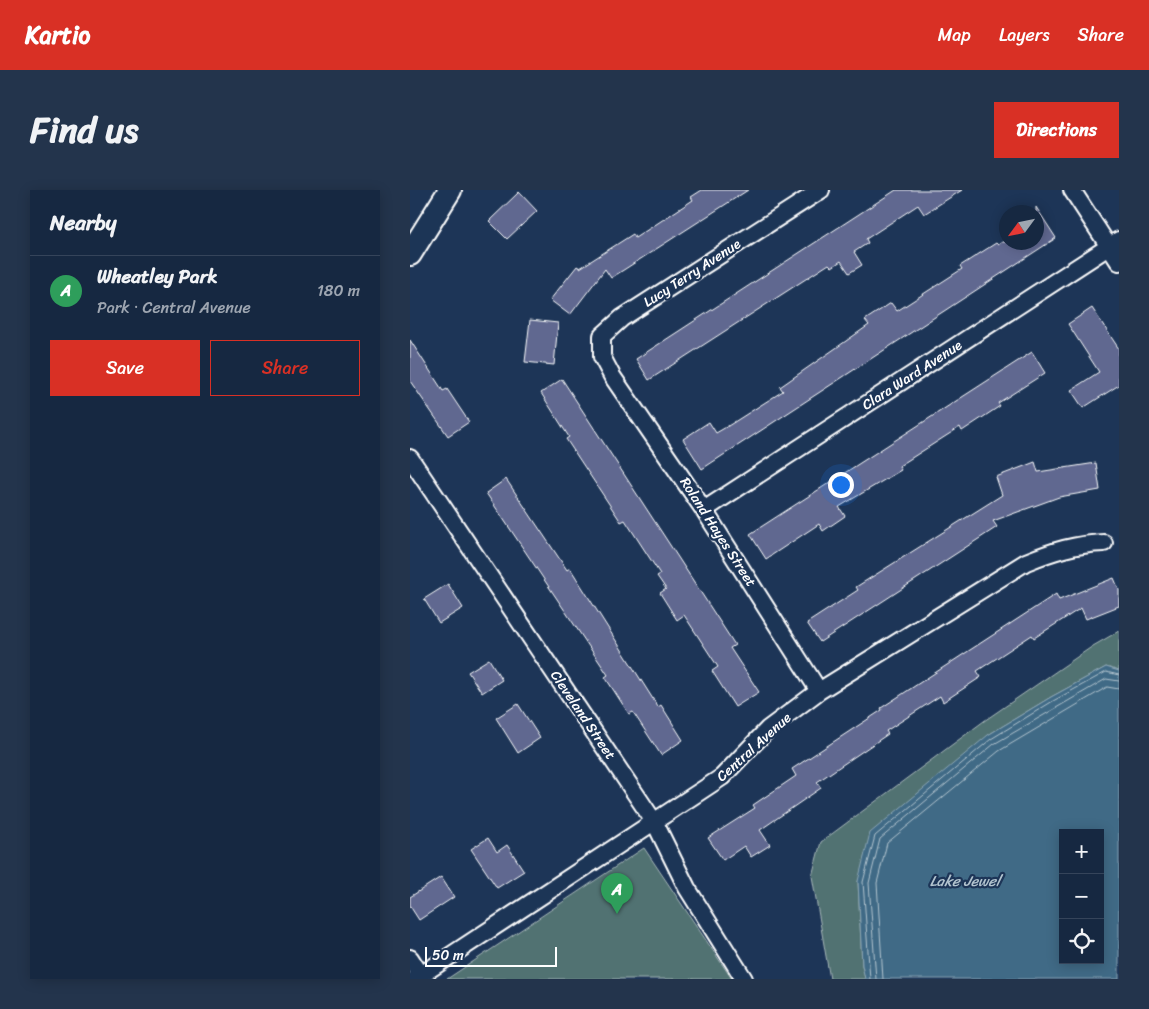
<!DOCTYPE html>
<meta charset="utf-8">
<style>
:root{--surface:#162841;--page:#23344c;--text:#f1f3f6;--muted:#9ea6b1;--line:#35445a;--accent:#d93025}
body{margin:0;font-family:Sriracha,sans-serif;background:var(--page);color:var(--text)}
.controls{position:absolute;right:15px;bottom:15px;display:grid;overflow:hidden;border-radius:0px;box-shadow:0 2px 12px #0003}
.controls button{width:45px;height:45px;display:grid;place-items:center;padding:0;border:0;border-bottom:1px solid var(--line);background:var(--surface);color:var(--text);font:25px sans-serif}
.compass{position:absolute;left:589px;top:15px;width:45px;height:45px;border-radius:50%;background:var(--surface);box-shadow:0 2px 12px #0003;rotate:237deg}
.scale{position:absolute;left:15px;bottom:12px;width:132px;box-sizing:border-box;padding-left:5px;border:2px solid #fff;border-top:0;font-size:14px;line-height:18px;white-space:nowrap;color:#fff;-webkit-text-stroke:4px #1d3557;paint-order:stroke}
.you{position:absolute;left:430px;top:294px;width:18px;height:18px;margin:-12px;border:4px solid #fff;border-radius:50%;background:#1a73e8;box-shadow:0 0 0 8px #1a73e833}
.badge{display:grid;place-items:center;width:32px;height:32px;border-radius:50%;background:var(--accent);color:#fff;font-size:16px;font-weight:700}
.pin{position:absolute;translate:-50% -41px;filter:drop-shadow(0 1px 2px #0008)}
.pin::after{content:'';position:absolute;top:26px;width:18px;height:15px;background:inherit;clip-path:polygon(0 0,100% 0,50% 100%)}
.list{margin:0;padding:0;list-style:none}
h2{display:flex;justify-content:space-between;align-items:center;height:65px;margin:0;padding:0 20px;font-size:21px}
h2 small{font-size:16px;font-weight:400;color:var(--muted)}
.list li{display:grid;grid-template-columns:32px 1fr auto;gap:15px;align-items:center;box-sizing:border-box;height:70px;padding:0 20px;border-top:1px solid var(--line)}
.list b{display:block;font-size:19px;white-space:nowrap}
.list p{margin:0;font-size:16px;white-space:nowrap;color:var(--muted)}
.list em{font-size:16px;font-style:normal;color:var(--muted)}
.actions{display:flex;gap:10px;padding:15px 20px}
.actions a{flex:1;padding:11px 0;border:1px solid var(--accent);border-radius:0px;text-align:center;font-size:18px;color:var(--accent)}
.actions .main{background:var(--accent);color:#fff}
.icon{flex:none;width:28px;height:28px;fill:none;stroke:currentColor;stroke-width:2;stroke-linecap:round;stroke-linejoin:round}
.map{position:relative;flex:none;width:709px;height:789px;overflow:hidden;border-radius:0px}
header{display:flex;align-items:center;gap:30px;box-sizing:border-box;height:70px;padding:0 25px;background:var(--accent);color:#fff}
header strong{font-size:24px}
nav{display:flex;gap:28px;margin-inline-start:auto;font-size:18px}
.intro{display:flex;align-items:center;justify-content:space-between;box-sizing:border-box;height:120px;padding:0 30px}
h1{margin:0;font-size:35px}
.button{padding:12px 22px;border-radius:0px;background:var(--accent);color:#fff;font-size:18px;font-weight:700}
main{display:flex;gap:30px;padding:0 30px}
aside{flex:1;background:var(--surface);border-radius:0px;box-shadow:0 2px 12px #0003}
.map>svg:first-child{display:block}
.green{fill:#517272;stroke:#a8b8b8}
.water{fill:#406b86;stroke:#8ca6b6;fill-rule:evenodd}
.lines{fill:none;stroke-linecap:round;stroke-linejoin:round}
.shore{stroke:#b3c4cf;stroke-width:1}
.building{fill:#606890;stroke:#fff}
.minor-casing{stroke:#fff;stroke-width:20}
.secondary-casing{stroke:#fff;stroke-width:26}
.minor{stroke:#1d3557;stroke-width:16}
.secondary{stroke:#1d3557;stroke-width:22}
.labels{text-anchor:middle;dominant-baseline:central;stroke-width:4.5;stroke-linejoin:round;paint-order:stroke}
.street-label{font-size:14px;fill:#fff;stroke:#1d3557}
.water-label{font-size:15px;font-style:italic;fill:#b3c4cf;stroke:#1d3557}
</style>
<header>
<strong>Kartio</strong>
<nav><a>Map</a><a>Layers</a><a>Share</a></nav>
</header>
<div class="intro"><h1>Find us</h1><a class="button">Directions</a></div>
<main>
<aside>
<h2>Nearby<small></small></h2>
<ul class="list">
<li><span class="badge" style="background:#2e9e5b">A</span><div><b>Wheatley Park</b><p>Park · Central Avenue</p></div><em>180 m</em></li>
</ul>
<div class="actions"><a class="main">Save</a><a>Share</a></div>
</aside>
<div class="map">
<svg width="709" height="789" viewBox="0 0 709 789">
<rect width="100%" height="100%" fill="#1d3557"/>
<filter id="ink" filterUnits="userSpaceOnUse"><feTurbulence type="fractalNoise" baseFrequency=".02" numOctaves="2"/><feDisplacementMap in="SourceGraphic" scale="10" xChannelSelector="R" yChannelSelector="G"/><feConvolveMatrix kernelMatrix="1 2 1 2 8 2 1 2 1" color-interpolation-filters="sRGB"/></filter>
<g filter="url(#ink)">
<path class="green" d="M709,441V481L696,477L641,507L578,545L448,691L452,775L455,789H420L402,686L411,652L574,531L683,456Z
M234,658L322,789H37Z"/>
<path class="water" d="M696,477L709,481V789H455L452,775L448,691L460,643L578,545L641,507ZM653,643H690V770H653Z"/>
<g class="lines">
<path class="shore" d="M460,789L453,692L465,646L581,549L643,511L696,482L709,485
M466,789L459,693L470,649L584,554L696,489L709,491
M473,789L467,693L477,653L589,561L697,497L709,499"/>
</g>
<path class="building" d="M292,0H338L201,88L195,79L160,125L140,110L167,76L170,78L223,44L225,48L283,10L281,7Z
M486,0H552L514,24L508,15L456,49L458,53L444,62L452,75L439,83L431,71L422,77L419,74L239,190L226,169Z
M109,2L127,21L97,49L79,31Z
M626,17L646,48L292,279L273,249L299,232L306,243L318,236L373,201L370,197L459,135L455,130L481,113L487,121L552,79L550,76L586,53L588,55L592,52H626Z
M682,118L709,159V195L673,218L661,200L689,182L658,134Z
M120,130L148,133L144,175L115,172Z
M0,150L33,201L37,199L59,232L38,246L0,191Z
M622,162L635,183L588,213L590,216L552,241L550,237L489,276L491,280L429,317L435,326L413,341L409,334L356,369L340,344Z
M152,189L325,455L320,458L349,502L325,517L302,481L308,477L274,425L267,430L250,403L256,399L247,386L250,384L215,330L211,332L156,249L159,247L131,203Z
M625,272L628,282L686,273L690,300L649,307L583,331L587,337L410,452L397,433L448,400L446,397L592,305L586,287Z
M96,289L157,380L160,378L248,517L251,515L273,550L251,565L223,522L219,524L195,487L198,485L76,303Z
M704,388L709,400V416L676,429L671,418L624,448L622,445L567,481L571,487L533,512L530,506L476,541L478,544L407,592L411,598L350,640L360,655L341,667L334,656L313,670L298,648L345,618L343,615L386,586L382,579L472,520L471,518L646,404L649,410Z
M38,394L53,418L29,433L14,409Z
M79,469L92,490L72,503L58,482Z
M108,514L130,548L108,563L86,528Z
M78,648L87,662L97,655L114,681L87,698L61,659Z
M31,687L44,707L9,730L0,716V707Z"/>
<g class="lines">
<g class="minor-casing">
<path id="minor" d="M662,0L709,72
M0,268L245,633L277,698L334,789
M294,320L709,50
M409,501L294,320L202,186L192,167V146L212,128L411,0
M0,768L11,785
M5,789L312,587L358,539L409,501L616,372C643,361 666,354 694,353"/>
</g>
<g class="secondary-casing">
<path id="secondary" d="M0,64L40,0"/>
</g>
<use href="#minor" class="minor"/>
<use href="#secondary" class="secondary"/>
</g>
</g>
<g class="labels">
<g class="street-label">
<text transform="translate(282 83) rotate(-33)">Lucy Terry Avenue</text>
<text transform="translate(502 185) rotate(-33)">Clara Ward Avenue</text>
<text transform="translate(308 342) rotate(57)">Roland Hayes Street</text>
<text transform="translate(173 525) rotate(56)">Cleveland Street</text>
<text transform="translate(344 557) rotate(-42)">Central Avenue</text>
</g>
<g class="water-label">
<text x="555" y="691">Lake Jewel</text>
</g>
</g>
</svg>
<div class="controls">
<button>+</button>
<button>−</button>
<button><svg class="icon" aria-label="locate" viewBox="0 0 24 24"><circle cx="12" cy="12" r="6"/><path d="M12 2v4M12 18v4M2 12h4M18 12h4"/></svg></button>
</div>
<svg class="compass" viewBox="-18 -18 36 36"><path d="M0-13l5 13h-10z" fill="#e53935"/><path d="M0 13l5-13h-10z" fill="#9ea6b1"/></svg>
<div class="scale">50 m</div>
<div class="you"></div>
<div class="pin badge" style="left:207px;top:724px;background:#2e9e5b">A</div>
</div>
</main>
